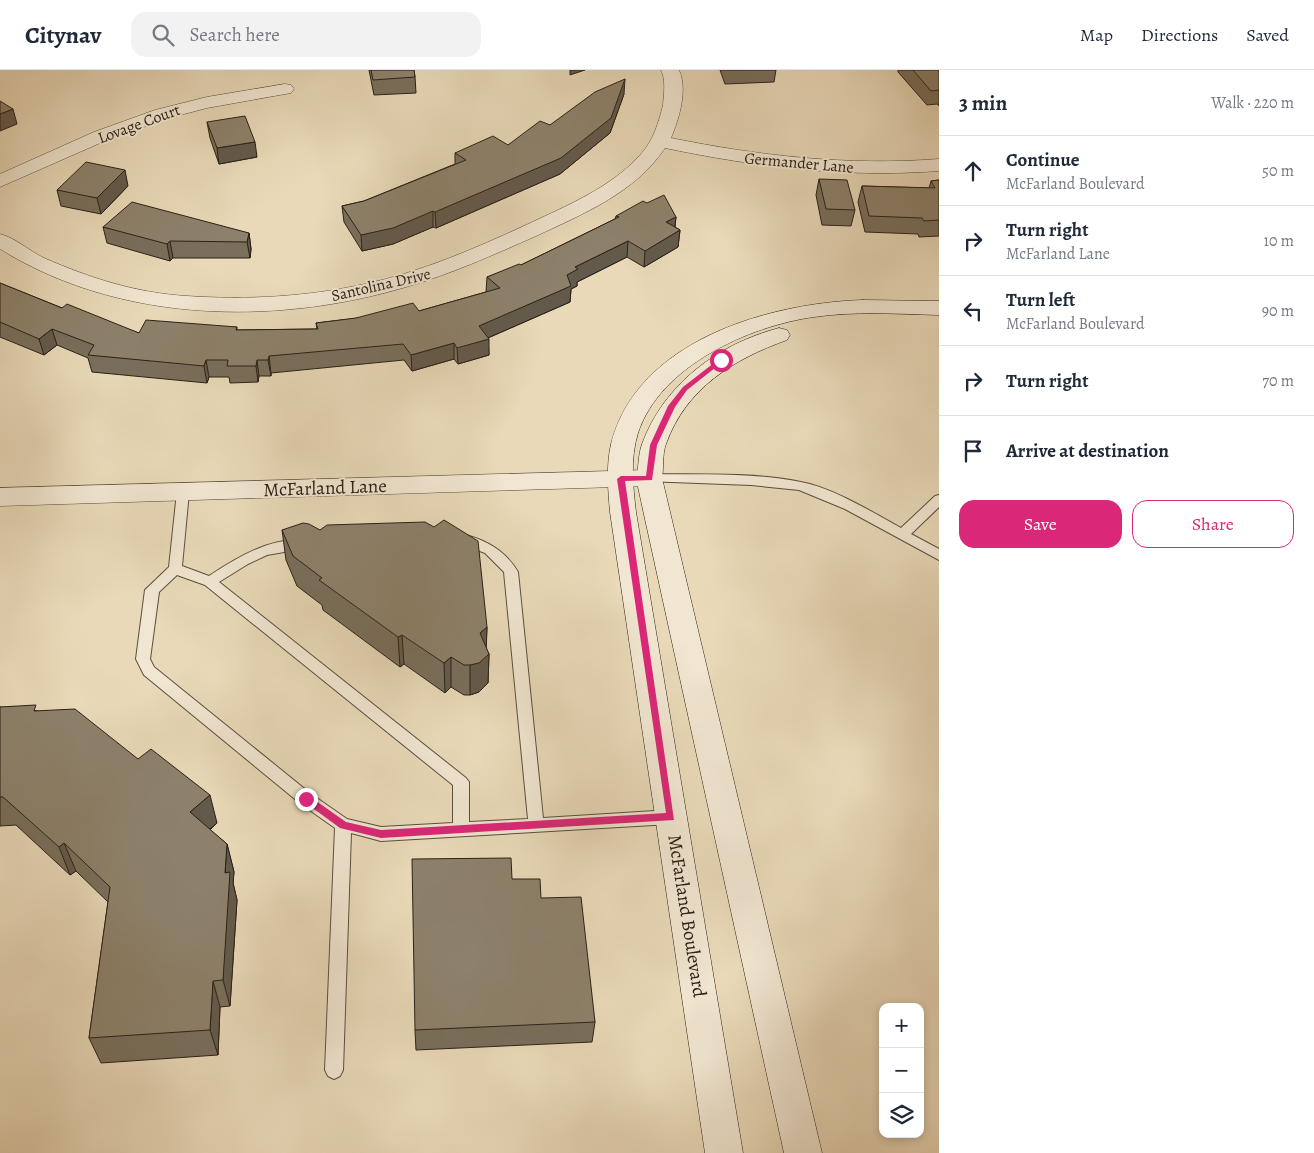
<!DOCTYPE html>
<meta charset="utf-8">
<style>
:root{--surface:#fff;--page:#f2f2f3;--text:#1f2937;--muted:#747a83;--line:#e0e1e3;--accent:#db2777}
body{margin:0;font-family:Alegreya,serif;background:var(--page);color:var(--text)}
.controls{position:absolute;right:15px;bottom:15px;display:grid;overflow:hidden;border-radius:10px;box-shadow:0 2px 8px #0003}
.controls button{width:45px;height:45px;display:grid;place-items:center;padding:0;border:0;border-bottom:1px solid var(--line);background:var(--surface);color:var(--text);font:25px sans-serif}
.stop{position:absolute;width:15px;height:15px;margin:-11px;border:4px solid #db2777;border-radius:50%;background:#fff}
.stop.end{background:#db2777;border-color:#fff;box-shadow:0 1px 5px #0008}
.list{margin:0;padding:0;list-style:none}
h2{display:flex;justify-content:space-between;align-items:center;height:65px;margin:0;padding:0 20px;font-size:21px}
h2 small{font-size:16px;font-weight:400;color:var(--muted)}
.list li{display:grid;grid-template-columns:32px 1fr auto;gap:15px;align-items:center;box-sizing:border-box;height:70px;padding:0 20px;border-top:1px solid var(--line)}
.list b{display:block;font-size:19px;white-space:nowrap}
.list p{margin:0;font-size:16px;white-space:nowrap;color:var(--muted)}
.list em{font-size:16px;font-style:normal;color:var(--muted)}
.actions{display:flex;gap:10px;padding:15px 20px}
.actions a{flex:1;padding:11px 0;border:1px solid var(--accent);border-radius:15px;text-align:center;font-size:18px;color:var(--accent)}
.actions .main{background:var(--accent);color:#fff}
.icon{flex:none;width:28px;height:28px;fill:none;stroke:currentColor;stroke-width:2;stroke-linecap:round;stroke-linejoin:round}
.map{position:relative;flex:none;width:939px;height:1083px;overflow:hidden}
header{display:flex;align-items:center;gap:30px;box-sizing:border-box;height:70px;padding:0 25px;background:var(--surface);border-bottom:1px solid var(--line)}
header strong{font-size:24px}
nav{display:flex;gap:28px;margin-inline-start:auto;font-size:18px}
.search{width:350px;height:45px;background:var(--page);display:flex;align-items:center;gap:12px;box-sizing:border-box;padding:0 18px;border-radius:15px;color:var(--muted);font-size:19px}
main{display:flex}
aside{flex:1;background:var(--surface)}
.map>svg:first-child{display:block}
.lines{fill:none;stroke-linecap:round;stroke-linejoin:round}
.lane-casing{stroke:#594f40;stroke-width:2}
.street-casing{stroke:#594f40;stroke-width:1}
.secondary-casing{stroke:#292118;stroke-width:1}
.lane{fill:#f1e6d1;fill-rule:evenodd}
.street{fill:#f1e6d1;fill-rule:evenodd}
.secondary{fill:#f1e6d1;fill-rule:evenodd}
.wall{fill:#796f5c;stroke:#292118}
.shaded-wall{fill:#635a4b;stroke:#292118}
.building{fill:#8d816b;stroke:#292118}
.route{fill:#db2777}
.labels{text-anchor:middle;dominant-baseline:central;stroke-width:4;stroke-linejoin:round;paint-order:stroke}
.far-street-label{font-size:16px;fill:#292118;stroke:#f1e6d1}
.street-label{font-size:19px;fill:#292118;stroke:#f1e6d1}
</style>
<header>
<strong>Citynav</strong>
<div class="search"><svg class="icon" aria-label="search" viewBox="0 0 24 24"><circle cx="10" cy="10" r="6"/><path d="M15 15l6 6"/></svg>Search here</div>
<nav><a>Map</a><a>Directions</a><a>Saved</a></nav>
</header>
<main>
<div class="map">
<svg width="939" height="1083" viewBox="0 0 939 1083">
<rect width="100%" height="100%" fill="#e9d9b8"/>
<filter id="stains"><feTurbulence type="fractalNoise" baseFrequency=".004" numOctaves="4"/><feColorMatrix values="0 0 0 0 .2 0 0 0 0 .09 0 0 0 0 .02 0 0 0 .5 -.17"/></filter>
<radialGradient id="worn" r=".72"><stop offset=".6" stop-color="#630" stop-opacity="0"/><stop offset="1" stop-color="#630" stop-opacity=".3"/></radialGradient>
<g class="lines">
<g class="lane-casing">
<path id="lane" d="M649,404C699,405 752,402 801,412C831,417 874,443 901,458L935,426L939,425V437L911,464L939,479V490L845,439L799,420L751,415L645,411L643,408L645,405Z
M183,418L189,422L182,496L209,506C233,490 276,463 307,472L309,475L307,478L267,485L248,494L219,512L466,708L469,712V752L528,749L504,502L485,483L456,472L454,469L461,464C485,469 505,480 518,502L543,748L671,740L677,742L679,747L677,752L671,754L381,771L351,763L343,1000L340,1006L334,1009L328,1006L325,1000L335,758L301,734L144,605L136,589L145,520L169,497L177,422ZM177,505L205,515L453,715V753L381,757L347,749L311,724L154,597L150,589L159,522Z"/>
</g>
<g class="street-casing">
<path id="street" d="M661,0H679C688,20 679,49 671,68C760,86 848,96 939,89V101C846,108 756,97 665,78C635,123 583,144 536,166C493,185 451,204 406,217C274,256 119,253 0,179V164C16,168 29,181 44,188C90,208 136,223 187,226C246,230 306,227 365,214C421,202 474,179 526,155C566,136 611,118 641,84C653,71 659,52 663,35C664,23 666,10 661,0Z
M285,14L291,15L294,19L291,23L207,38L169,48L107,70L0,117V104L94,62L155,40L207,27Z
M649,400L658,402L662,408L658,414L649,416L0,436V418Z"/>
</g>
<g class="secondary-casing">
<path id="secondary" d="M863,230L939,231V245C897,244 855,241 814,247C749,256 660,296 638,363C630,389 633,416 636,442L743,1083H705L610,442C608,420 606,396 611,374C637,270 770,233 863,230Z
M779,258L787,260L790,265L787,270C734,289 686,318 666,374C662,385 664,397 662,408L822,1083H784L636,408C639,397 638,385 642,374C664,314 718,274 779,258Z"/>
</g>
<use href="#lane" class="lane"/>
<use href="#street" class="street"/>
<use href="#secondary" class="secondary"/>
</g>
<path class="wall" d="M369,0H414L415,7L416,23L374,25Z
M720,0H776L774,12L725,14Z
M898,0H939V36L937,34L927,35L898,2Z
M624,24L610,63L560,104L436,158L433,157L393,174L362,181L344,152L342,136L364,131L455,94V83L508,75L550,55Z
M207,52L257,87L219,94L210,68Z
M819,109L855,140L851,156L822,155L816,125Z
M939,110V166L919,167L918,164L865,162L858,132L862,116L929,118L931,111Z
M128,116L101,144L61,136L57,120Z
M616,146L676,147L675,157L680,160L678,177L644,197L627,187L577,212V216L571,219L570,232L488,268L489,285L458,294L454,289L412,301L404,290L271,303V306H259L258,312L230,313L229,307H209L207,313L92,302L88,288L57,275L44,285L0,267V213L62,238L139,263L237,257V260L317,259L316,253L419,241L486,222L487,207L521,195L615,149Z
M103,157L249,163L251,179L250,188H173L170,191L107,173Z
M282,460H320L487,557L486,578L489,584L488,613L479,622L470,625H464L451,617L445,623L404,594L400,597L323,540L322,535L297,516L286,490Z
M0,637L38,641L217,753L210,760L227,774L234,802L233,813L237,830L230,936L220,937L218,985L101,993L89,968L108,832L76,801L70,805L16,755L0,756Z
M512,809L541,828L595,952L592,972L416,980L415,960Z"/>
<path class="shaded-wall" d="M570,0H585L570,5Z
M625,9L624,24L610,63L560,104L436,158L435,142Z
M13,39L17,54L0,61V44Z
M255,72L257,87L219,94L217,78Z
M125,100L128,116L101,144L97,128Z
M433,141V157L393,174L362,181L361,165Z
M676,147L674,163L666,152Z
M680,160L678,177L644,197L645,181Z
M249,163L251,179L250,188L247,172Z
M170,171L173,188L170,191L167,174Z
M628,171L627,187L577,212V216L571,219L570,232L483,270L489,269V285L458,294L457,278L479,256L567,205L575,197Z
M52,259L57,275L44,285L39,269Z
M454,273V289L412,301L411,285Z
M269,286L271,303V306L268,290Z
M206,290L209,307L207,313L204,296Z
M257,290L259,306L258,312L256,296Z
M487,557L486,586L489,584L488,613L479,622L470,625V595L480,563Z
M402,565L404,594L400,597L398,567Z
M451,587V617L445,623L444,593Z
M210,725L217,753L197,770L190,742Z
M64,773L76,801L70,805L59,777Z
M227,774L234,802L233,813L237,830L230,936L223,910L225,803Z
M213,911L220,937L218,985L210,960Z"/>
<path class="building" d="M371,0H414L415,7L373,10Z
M913,0H939V20L931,21Z
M625,9L611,48L561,88L435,142L433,141L393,158L361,165L342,136L364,131L466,90L455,83L493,66L508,75L540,51L550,55L595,22Z
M0,31L13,39L0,44Z
M245,46L255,72L217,78L207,52Z
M86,92L125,100L97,128L57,120Z
M819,109L847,110L855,140L826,139Z
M939,110V150L924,151L922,148L869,146L862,116L935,118L931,111Z
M664,125L676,147L666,152L680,160L645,181L628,171L575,197L578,199L567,205L571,216L479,256L489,269L457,278L454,273L411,285L403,274L269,286L268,290H257L256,296H227L228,290H206L204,296L88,285L94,275L52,259L39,269L0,252V213L62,238L67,234L139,263L146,250L237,257L236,260L318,259L316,253L356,248L413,233L419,241L500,218L487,207L519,194L521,195L619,147L616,146L643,131L647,133Z
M132,132L249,163L247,172L170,171L167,174L103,157Z
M444,450L478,471L487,557L480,563L489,584L479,593L470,595H464L451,587L444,593L402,565L398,567L319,510L322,508L293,486L282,460L303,453L309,454L320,460L327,455L425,452L434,457Z
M36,635L34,641L75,639L138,689L151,679L210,725L190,742L227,774L225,803L230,802L223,910L213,911L210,960L89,968L110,817L64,773L59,777L3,727H0V637Z
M511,788L512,809H540L541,828L581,827L595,952L415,960L412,789Z"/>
<path class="route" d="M719,289L725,290L687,320L675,337L657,375L652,410L625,411L674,750L381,768L340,758L303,731V726H309L346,752L381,760L666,743L617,409L621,406H646L650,375L668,336L683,317Z"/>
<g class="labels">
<g class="far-street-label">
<text transform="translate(139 54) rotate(-20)">Lovage Court</text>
<text transform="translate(799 93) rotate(5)">Germander Lane</text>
<text transform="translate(381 215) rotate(-13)">Santolina Drive</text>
</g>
<g class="street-label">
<text transform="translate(325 418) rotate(-2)">McFarland Lane</text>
<text transform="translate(687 846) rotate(81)">McFarland Boulevard</text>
</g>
</g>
<rect width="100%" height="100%" filter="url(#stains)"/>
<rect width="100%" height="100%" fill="url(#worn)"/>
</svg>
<div class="controls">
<button>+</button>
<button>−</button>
<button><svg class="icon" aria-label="layers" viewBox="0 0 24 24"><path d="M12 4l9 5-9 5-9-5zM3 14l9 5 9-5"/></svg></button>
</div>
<div class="stop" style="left:721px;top:290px"></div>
<div class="stop end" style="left:306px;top:729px"></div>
</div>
<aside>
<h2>3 min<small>Walk · 220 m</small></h2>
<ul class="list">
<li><svg class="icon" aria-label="ahead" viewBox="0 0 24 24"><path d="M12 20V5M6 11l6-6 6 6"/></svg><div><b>Continue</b><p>McFarland Boulevard</p></div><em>50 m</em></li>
<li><svg class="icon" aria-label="right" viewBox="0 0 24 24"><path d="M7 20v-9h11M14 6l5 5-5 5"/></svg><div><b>Turn right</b><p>McFarland Lane</p></div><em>10 m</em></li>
<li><svg class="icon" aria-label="left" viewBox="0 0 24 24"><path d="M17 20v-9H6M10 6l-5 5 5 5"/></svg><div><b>Turn left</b><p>McFarland Boulevard</p></div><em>90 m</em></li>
<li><svg class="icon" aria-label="right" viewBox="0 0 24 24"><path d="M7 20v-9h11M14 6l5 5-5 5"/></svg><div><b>Turn right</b></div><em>70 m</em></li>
<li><svg class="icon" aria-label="arrive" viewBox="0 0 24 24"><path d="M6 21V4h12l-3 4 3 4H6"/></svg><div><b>Arrive at destination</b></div></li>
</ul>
<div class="actions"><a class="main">Save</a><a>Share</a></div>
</aside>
</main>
